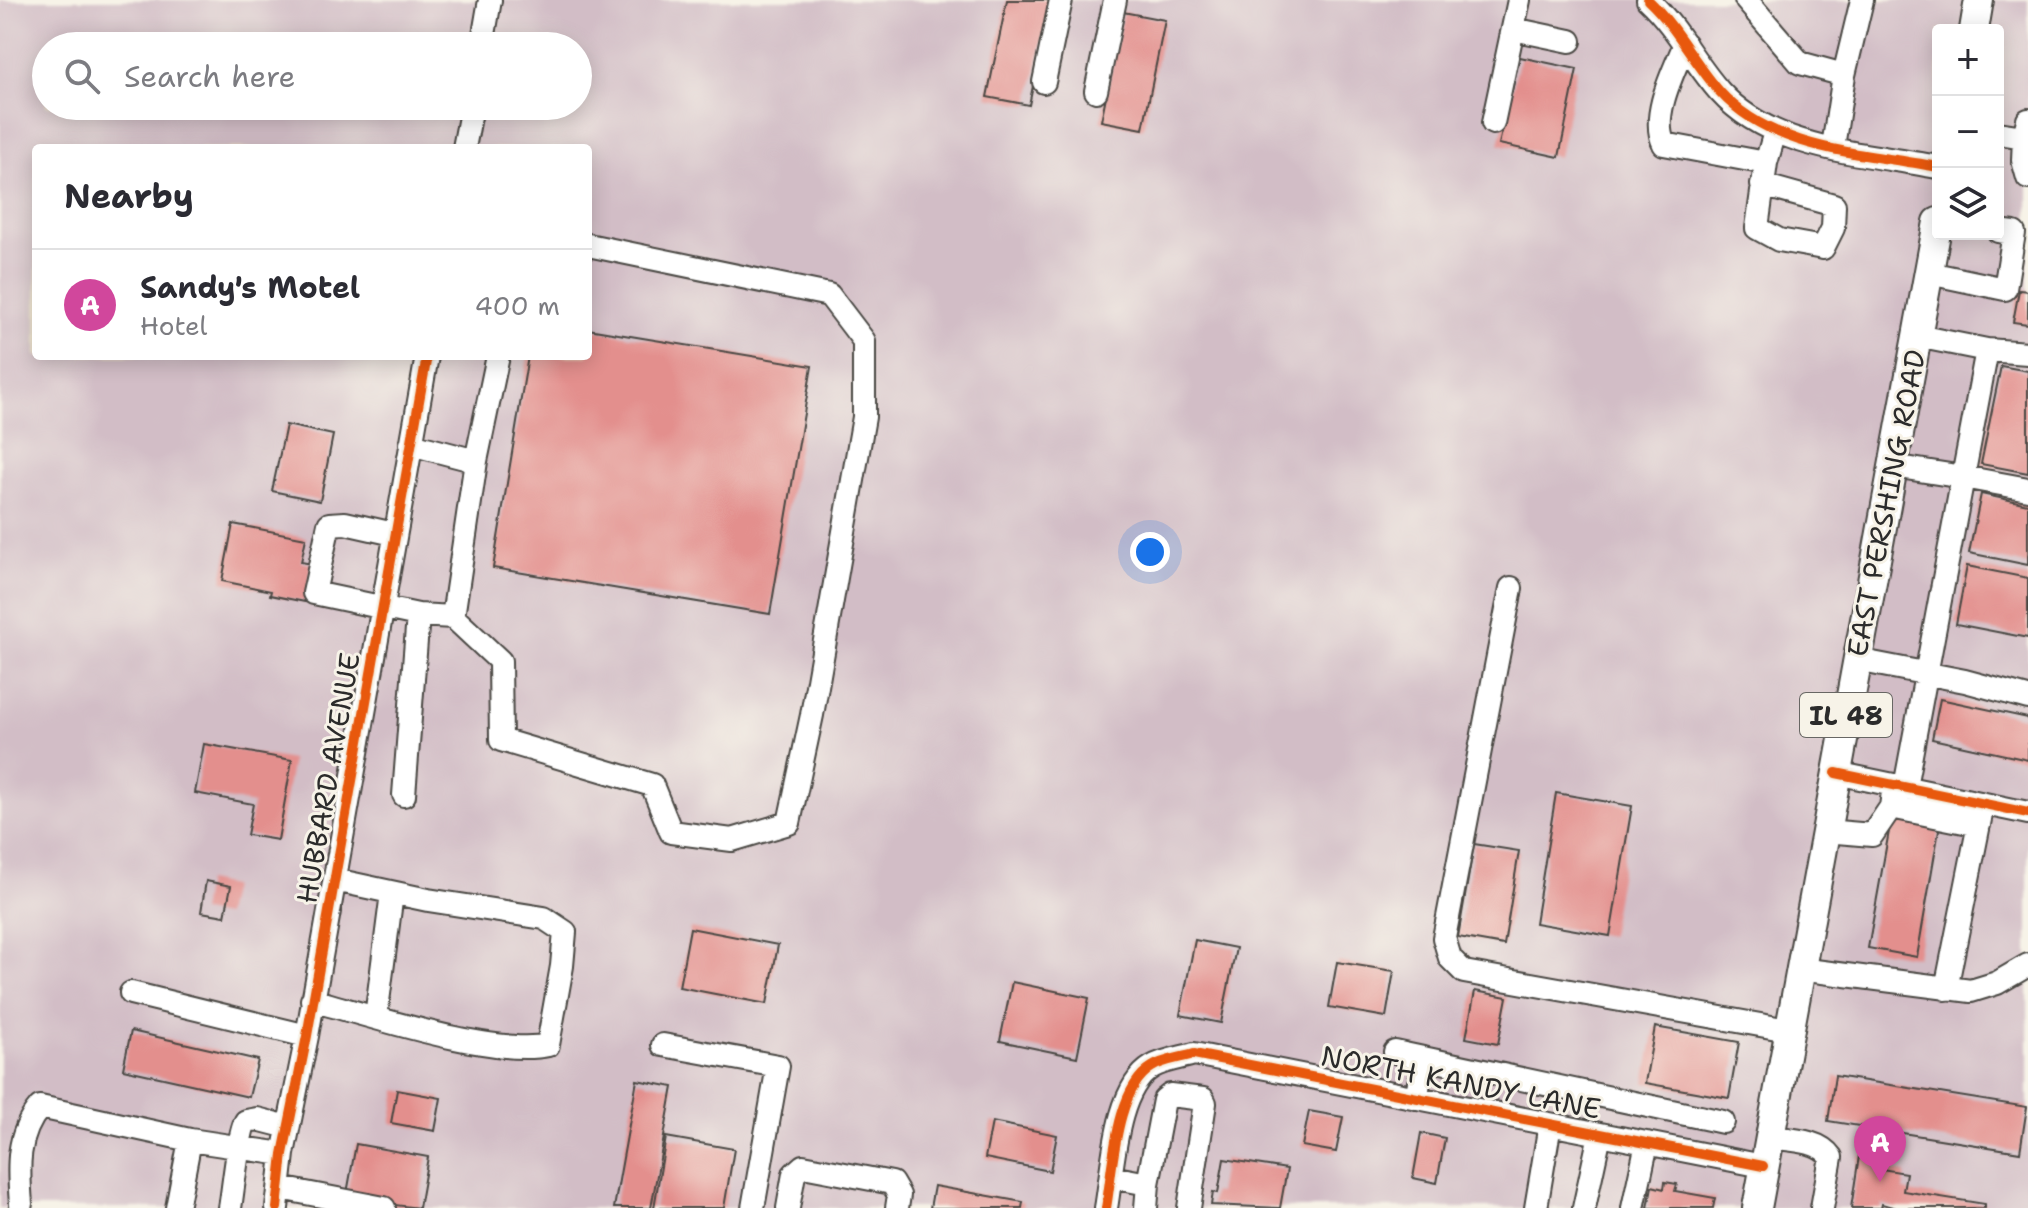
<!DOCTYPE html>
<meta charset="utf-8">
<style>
:root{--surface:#fff;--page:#f2f2f3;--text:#2b2b33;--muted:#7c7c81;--line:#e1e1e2;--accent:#d93025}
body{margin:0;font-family:"Shantell Sans",sans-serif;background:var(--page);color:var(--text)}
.controls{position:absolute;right:24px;top:24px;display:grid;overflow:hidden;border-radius:8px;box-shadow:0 4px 20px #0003}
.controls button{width:72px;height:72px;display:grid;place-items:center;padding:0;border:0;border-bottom:2px solid var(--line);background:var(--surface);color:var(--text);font:40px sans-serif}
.you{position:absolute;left:1150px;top:552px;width:28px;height:28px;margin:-20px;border:6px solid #fff;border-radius:50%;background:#1a73e8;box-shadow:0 0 0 12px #1a73e833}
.badge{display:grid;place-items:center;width:52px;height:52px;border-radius:50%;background:var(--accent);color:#fff;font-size:26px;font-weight:700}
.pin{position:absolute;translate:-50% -66px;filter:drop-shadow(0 2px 4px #0008)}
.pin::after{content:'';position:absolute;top:42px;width:28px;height:24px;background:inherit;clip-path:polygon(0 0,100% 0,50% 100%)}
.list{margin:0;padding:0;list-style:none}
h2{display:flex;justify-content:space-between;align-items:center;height:104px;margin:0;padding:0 32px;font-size:34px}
h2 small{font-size:26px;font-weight:400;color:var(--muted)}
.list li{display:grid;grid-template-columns:52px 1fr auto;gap:24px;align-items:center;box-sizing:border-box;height:112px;padding:0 32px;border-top:2px solid var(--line)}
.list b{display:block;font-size:30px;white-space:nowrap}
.list p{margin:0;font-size:26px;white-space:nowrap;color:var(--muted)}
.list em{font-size:26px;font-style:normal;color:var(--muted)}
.icon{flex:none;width:44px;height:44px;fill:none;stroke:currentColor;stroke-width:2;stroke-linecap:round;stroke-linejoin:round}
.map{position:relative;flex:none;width:2028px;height:1208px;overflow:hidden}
.search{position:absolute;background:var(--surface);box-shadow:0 4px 20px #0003;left:32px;top:32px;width:560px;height:88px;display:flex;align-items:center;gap:20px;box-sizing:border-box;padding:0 28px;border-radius:44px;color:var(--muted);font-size:30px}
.panel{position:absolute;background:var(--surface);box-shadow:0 4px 20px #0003;left:32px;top:144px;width:560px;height:216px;border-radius:8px}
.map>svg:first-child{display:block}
.industrial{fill:#d2bdc6;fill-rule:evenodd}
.building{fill:#e38f8d}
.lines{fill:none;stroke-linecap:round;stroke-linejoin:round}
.minor-casing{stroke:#494743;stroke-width:26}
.major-casing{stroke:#494743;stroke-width:32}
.minor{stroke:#fff;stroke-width:22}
.major{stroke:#fff;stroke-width:28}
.cycleway-casing{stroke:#f7f3e8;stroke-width:15}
.cycleway{stroke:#e8590c;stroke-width:10}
.labels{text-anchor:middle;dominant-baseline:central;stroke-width:6;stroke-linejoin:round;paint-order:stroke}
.shield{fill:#f7f3e8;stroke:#686764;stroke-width:2}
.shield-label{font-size:26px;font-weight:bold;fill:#2b2b2b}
.street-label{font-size:28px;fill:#2b2b2b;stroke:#f7f3e8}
</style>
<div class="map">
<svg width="2028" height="1208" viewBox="0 0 2028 1208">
<rect width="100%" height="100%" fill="#f7f3e8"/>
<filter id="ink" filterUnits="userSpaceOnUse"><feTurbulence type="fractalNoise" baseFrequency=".0125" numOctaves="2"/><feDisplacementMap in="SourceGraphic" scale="16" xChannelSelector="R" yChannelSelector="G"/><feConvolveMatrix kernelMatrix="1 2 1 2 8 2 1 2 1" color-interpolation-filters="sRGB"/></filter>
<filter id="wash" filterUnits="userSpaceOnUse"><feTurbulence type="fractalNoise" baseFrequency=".006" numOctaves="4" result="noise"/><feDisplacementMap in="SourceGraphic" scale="32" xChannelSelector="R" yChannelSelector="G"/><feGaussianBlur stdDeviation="1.8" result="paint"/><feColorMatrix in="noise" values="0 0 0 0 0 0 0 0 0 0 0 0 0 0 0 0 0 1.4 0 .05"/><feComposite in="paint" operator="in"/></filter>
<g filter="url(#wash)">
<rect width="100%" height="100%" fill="#f1e3c8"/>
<path class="industrial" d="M0,0H2028V1208H0ZM1938,30H1998V234H1938ZM46,46H578V106H46ZM36,148H588V356H36Z"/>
<g id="blocks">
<path class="building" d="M1007,0H1051L1029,105L987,97Z
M1123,12L1165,20L1143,129L1101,121Z
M1520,57L1577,69L1559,157L1499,144Z
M2019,290L2028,291V324L2013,322Z
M588,329L812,366L770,614L493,568L528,356H588Z
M2001,366L2028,371V473L1981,464Z
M286,425L333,435L320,501L272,491Z
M1981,494L2028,504V565L1969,553Z
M233,524L306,538L301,562L312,564L305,602L270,595L271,591L222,581Z
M1967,566L2028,578V638L1956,624Z
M1940,699L2028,718V760L1932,739Z
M204,744L292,760L278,840L247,835L253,804L195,793Z
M1556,793L1632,806L1610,936L1535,923Z
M1893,809L1941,818L1917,957L1868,948Z
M1474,844L1519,851L1504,945L1458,937Z
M206,881L231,886L225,916L201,912Z
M690,928L778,945L767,1004L679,987Z
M1195,940L1236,948L1221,1023L1180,1015Z
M1337,962L1394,971L1386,1017L1329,1007Z
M1012,982L1089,998L1077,1057L1000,1041Z
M1475,991L1507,997L1498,1044L1466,1038Z
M1655,1027L1739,1042L1729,1098L1645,1083Z
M131,1031L258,1060L249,1097L123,1069Z
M1835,1076L2027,1107L2020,1152L1828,1121Z
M637,1080L673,1087L651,1208H614Z
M397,1090L441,1098L435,1131L391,1123Z
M1309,1111L1343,1117L1336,1152L1302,1146Z
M992,1122L1057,1135L1050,1171L985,1158Z
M1421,1133L1445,1138L1437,1183L1413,1178Z
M666,1137L734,1149L724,1208H654Z
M356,1144L428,1157L419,1208L346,1199Z
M1873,1155L1875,1168L1906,1173L1903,1191L1985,1204V1208H1896L1882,1204L1881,1208H1851L1859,1156Z
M1224,1159L1287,1169L1280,1208L1211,1205L1213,1192L1218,1193Z
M1665,1182L1677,1184L1675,1191L1715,1198L1713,1208H1648L1652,1186L1664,1189Z
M934,1186L1023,1202L1022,1208H930Z"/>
</g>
</g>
<g filter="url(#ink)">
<use href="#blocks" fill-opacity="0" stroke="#494743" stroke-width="2"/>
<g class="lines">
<g class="minor-casing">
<path id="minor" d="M1648,0C1677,27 1694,63 1720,92C1773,151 1865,153 1938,167
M1746,0L1800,63L1844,75
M1513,29L1570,41
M1685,44C1674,71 1650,116 1664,144L1766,163L1775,132
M482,46L490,0
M1044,82L1061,0
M1096,91L1115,0
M1493,123L1519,0
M1998,133L2024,137L2028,120
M2024,137L2023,160L2028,178
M1833,147L1844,75L1862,0
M464,148L472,106
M1762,185L1834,205L1833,228L1823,248L1779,240L1757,228L1766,163
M1929,273L2005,289L2014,233L1998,231
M1987,350L2028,353
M411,444L476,461
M1893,466L1963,477L1987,350L1917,336
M394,534L345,523L329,524L314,593L418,615L453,617L500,661L501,740L652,785L671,832L732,840L789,823L812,715L864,417V341L829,295L588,245
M1511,588L1444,938L1450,958L1464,972L1788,1030
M453,617L476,461L498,356
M1857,660L1965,681L2028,698
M1836,773L2028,813
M1905,787L1963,477L2028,489
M404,795L418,615
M1891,807L1979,825
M1825,831L1872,835L1891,807L1894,785
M1799,969L1971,991L1997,983L2028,965
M1946,989L1983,804
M131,993L307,1036
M312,1000C368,1015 494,1057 548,1045L562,966L565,932L544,918L428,900L335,880
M376,1017L392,893
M663,1045L778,1066L753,1208
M1395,1052L1723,1122
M1416,1098L1424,1058
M1769,1137C1789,1140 1819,1139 1831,1157L1822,1208
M1111,1177L1148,1184L1146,1208
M1148,1184L1164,1100L1170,1095L1203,1099L1205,1103L1189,1208
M280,1188L384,1208
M21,1204C18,1168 16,1135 40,1107L190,1140L283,1154
M177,1208L190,1140
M230,1208C233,1191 239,1130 246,1121L257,1119L288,1127
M277,1208L283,1154L307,1036L427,356
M788,1208L794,1174L803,1166L892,1183L899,1195L897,1208
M1106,1208C1113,1169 1115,1089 1152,1067C1163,1060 1181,1058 1194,1054L1763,1166
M1536,1208L1550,1124
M1584,1208L1600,1134
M1633,1208L1647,1143"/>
</g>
<g class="major-casing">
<path id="major" d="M1974,30L1979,0
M1757,1208L1938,222"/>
</g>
<use href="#minor" class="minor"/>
<use href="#major" class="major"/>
<g class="cycleway-casing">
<path id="cycleway" d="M1648,0C1677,27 1694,63 1720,92C1773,151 1865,153 1938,167
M1836,773L2028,813
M277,1208L283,1154L307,1036L427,356
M1106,1208C1113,1169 1115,1089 1152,1067C1163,1060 1181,1058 1194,1054L1763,1166"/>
</g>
<use href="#cycleway" class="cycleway"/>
</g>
</g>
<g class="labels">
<rect class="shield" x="1800" y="693" width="92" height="44" rx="6"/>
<g class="shield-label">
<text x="1846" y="715">IL 48</text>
</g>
<g class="street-label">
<text transform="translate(1886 503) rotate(-79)">EAST PERSHING ROAD</text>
<text transform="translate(328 778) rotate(-80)">HUBBARD AVENUE</text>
<text transform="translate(1461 1082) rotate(11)">NORTH KANDY LANE</text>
</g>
</g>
</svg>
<div class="controls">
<button>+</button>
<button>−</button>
<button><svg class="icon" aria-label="layers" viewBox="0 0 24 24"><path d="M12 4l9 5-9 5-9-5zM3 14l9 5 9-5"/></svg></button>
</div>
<div class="you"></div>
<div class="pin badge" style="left:1880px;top:1182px;background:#d1479c">A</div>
<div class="search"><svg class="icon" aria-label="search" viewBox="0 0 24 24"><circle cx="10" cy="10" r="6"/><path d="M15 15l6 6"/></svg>Search here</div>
<section class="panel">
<h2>Nearby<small></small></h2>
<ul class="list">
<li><span class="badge" style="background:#d1479c">A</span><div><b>Sandy's Motel</b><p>Hotel</p></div><em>400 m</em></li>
</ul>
</section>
</div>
